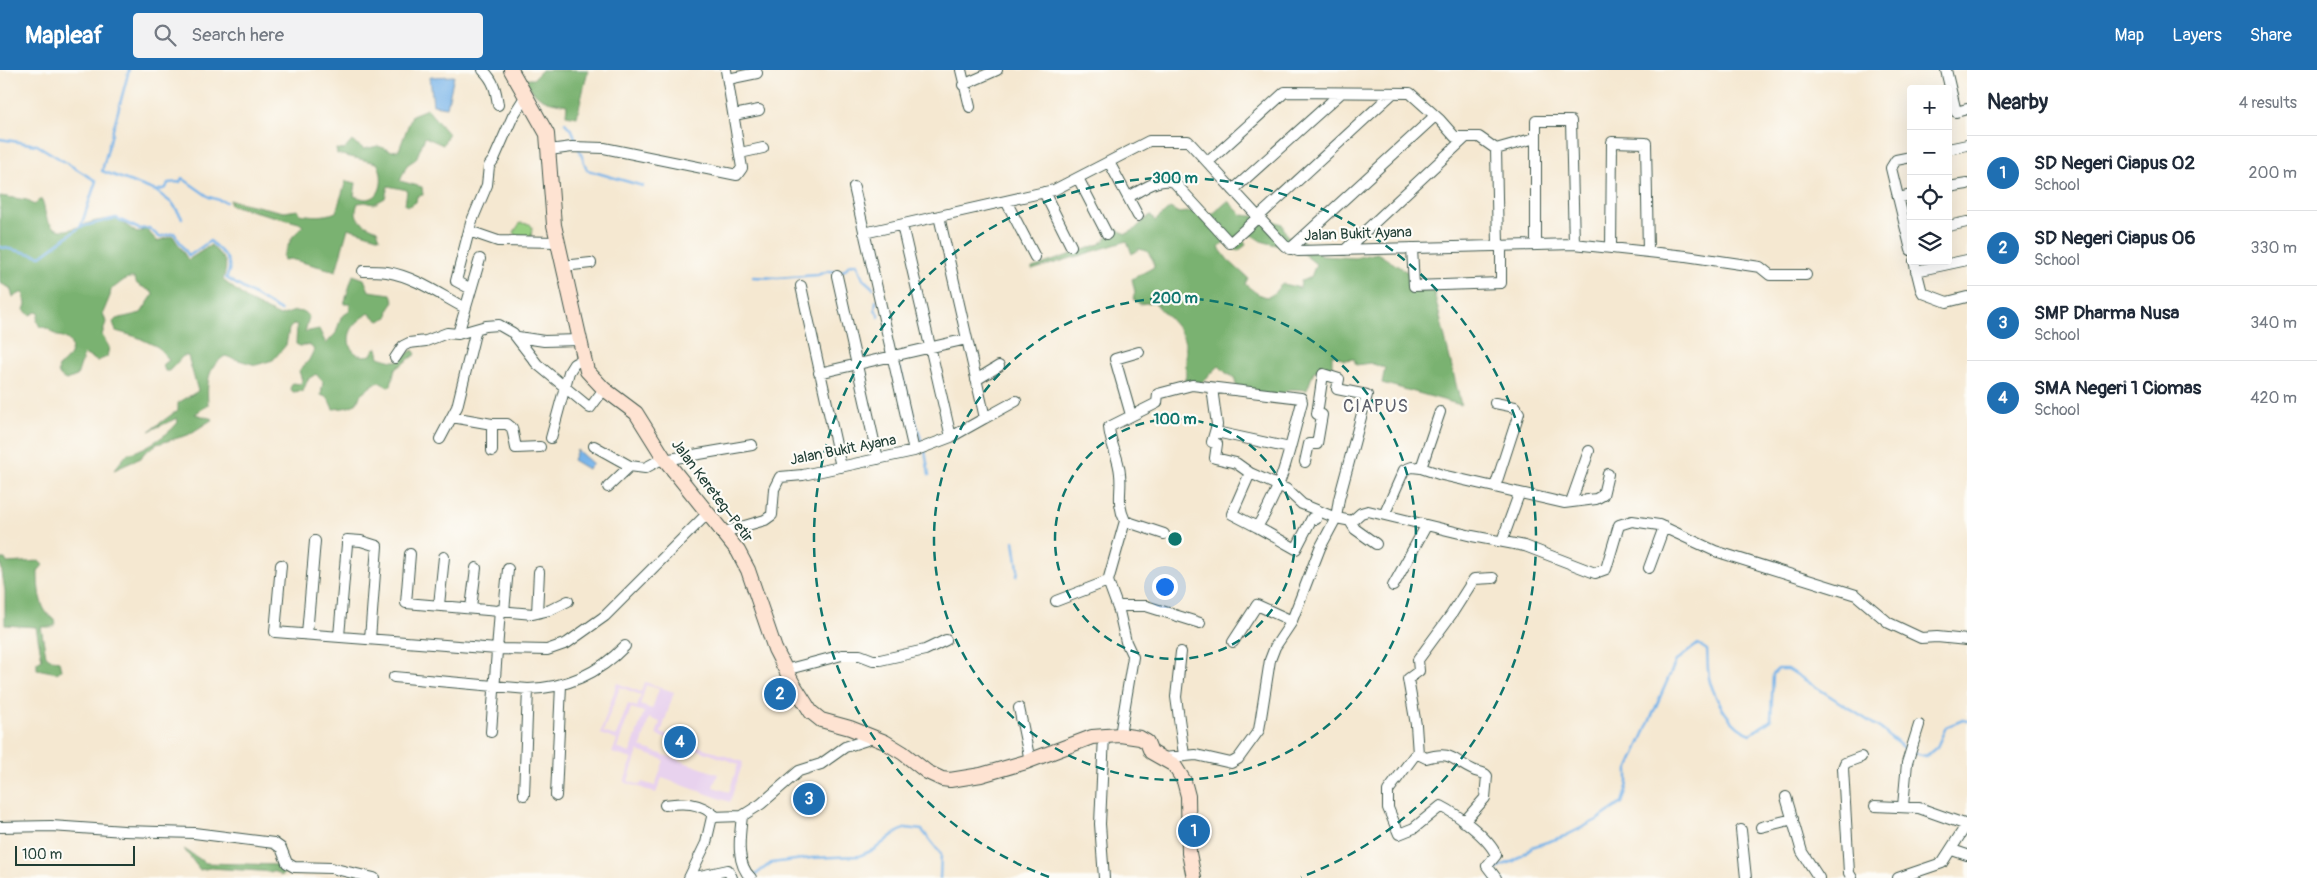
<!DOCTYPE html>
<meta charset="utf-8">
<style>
:root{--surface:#fff;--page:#f2f2f3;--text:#1f2937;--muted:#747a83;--line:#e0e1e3;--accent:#1f6fb2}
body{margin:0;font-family:Pangolin,sans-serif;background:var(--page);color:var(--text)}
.controls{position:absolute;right:15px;top:15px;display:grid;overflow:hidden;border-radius:5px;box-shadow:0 5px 20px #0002}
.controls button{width:45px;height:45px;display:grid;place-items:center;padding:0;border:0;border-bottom:1px solid var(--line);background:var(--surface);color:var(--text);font:25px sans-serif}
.scale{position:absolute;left:15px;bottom:12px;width:120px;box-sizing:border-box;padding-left:5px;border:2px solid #1f3d34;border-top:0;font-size:14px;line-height:18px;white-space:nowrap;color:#1f3d34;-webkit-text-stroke:4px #fdfcf7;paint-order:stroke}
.you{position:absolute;left:1164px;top:516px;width:18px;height:18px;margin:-12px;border:4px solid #fff;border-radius:50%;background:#1a73e8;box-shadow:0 0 0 8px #1a73e833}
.badge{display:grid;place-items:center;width:32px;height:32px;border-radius:50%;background:var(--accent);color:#fff;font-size:16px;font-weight:700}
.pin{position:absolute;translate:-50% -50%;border:2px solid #fff;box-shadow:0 1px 5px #0006}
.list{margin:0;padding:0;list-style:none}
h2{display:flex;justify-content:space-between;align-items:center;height:65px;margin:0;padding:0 20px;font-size:21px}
h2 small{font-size:16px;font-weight:400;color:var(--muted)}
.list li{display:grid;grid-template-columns:32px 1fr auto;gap:15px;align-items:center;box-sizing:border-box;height:75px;padding:0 20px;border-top:1px solid var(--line)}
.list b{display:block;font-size:19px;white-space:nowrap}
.list p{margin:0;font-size:16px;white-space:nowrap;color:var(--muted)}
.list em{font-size:16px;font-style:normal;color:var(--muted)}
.icon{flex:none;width:28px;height:28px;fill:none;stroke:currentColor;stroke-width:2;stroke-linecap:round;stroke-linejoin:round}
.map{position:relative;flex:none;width:1967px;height:808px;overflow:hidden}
header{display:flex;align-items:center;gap:30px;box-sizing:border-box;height:70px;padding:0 25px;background:var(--accent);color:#fff}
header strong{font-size:24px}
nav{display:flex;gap:28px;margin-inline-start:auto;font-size:18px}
.search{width:350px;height:45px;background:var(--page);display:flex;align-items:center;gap:12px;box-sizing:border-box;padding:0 18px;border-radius:5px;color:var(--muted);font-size:19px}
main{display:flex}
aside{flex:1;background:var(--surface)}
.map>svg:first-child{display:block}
.built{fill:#e8d2ee;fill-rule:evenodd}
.green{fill:#98d083;stroke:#5c865c}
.forest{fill:#7ab271;stroke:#4c7852;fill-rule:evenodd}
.water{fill:#78b4e9;stroke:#4c788e}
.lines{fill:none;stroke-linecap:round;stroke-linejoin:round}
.stream{stroke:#78b4e9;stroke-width:2.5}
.street-casing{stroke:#3f574c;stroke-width:12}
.secondary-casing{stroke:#3f574c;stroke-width:16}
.street{stroke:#fff;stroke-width:10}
.secondary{stroke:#fee3d2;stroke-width:14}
.ring{fill:none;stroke:#0f766e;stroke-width:2.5;stroke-dasharray:9 6}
.labels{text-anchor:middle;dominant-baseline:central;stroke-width:4.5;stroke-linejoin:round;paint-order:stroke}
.street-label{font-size:15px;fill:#1f3d34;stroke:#fdfcf7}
.quarter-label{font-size:18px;letter-spacing:1px;fill:#5c5f6b;stroke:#fdfcf7}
.centre{fill:#0f766e;stroke:#fdfcf7;stroke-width:2.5}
.ring-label{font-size:15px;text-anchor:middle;font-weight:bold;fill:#0f766e;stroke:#fdfcf7;stroke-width:4.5;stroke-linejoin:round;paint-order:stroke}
</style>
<header>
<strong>Mapleaf</strong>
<div class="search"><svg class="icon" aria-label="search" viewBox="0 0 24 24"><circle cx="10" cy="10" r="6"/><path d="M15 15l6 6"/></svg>Search here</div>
<nav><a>Map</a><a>Layers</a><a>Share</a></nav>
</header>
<main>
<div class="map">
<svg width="1967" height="808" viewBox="0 0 1967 808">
<rect width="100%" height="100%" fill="#fdfcf7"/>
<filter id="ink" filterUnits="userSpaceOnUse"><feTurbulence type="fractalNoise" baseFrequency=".02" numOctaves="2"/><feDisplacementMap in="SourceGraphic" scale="10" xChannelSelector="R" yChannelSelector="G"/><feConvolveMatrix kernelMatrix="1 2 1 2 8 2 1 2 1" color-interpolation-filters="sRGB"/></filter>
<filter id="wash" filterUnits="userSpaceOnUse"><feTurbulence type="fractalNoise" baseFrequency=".0096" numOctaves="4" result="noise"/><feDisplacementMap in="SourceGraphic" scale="20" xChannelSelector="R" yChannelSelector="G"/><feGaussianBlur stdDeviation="1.12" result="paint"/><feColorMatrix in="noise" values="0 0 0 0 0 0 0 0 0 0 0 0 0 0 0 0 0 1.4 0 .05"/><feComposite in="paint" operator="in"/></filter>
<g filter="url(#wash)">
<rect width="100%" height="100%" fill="#f5e8d1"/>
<path class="built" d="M645,612L674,622L661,663L743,692L730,732L662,708L656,723L624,712L632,689L612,683L617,670L600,664L617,613L641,622ZM646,615L659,619L652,639L640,635ZM620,617L641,625L637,637L628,634L616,666L603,662ZM631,638L644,642L630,683L617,678ZM649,648L660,652L656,665L738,694L729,722L713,717L718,704L641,677ZM638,681L664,690L655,716L642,712L640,715L628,711Z"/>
<path class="green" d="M520,153L530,154L532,157L531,170L517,167L514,162Z"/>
<path class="forest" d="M542,0H588L577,47L566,45L567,35C545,31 536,30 525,9H533Z
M427,39L448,64L443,75L425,67L416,89L407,95L400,111L422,117L423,125L417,126L416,132L409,136L405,135L407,120L388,116L385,128L374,134L365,132L358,133C351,150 364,154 377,160L380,168L348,158L336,201L290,189L284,190L283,186L293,166L303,156L299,153L230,135V130L284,142L298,140L300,144C312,146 325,147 336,142L346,111L356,113L354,126C358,127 363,129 366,129C384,129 384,103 377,93L337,84L336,79L344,80L352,71L364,79L378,76L392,81L399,80L412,45Z
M0,126L27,130L34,135L39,130H42C45,136 44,143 47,149C57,168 74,158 89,153C97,150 107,150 116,148L137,163L146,159L157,171L173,166L188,190L211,175C225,191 229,189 223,210L251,232L280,246L295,241L304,242L309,247L305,262L319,259L326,274L336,263L341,247L350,241V234H344L353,205L364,209L369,221L391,224L394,232L389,239L388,247L379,251L369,243C364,247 356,252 353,257C343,272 353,290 371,285L374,279L377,278L379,287C403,295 396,290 413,280L416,284L395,299L391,316L388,317L379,312C371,314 367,321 360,325C358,338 344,338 333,339L328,328L321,325L323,312L316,304L308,309L303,321L293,322L290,318L293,313L301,314L302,310L299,301L309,290L314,280L310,275L300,276L296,274L297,255L294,254L289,259L286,275L273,290L256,295L225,286C206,298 207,315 208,335L195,344L213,349L188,365L157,374L144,383L141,388L114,400L127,384C142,381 169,365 178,352L177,348L149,361L178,340V333L198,321L188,286H183L169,301H165L163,295L169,290L158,277L137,267L116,261L113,252L116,249L141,243L153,225L152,222L137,214L134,208C124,206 119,216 111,219L110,226L103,243L106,252L102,265L109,277L107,287L97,291L84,284L77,306L66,310C59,307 57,303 59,296C68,291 79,275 65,268C63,266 60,267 58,266C51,262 49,257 40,257L37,251L39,243L36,242L30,245L24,240L26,234L23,222L13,227L10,218L0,213Z
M1228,131L1242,145L1263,147L1282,154L1287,166L1303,171L1322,186L1355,188L1377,183L1433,218L1461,335L1382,313L1385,298L1370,293L1356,295L1354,289L1344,290L1332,284V298L1314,301L1307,320L1290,319L1279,326L1238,322L1234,307L1227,304L1219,296L1198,316L1187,319C1183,301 1191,277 1180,261C1173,251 1162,241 1154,232L1140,234L1133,229L1135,222L1132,209L1154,197L1153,190L1147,181L1139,179L1132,184L1127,171L1032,200V198L1100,174L1116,159L1126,164L1134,160L1150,145L1155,151L1170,138L1179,143L1196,141L1203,152ZM1244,160L1261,171L1301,182L1316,194L1311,207L1301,211L1300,218L1283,214C1279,216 1278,219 1274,223C1265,233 1253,220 1245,214L1248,208L1228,190L1219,178L1224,173L1238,181L1246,175L1241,167Z
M0,489H5L7,493L39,491L43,495L38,501C38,518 39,542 55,550L56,554L52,557H41L46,586L50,589L59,591L61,600L57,603L37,599V592L42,589L36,557L5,555V521Z
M184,779L206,793L282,795L287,801L281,806L276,802L210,798L200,800Z"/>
<path class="water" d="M454,6L447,37L433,35L430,7Z
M577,380L593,394L588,399L573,390Z"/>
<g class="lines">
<path class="stream" d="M129,0L102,101L156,121L173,134L182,148
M565,53L573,62L577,74
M0,69L37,75L96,111L81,156
M579,79L587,100L643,116
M156,121L166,118L168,113L180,112L182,108L209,127L226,132
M0,177L41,186L80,157L116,148L139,159L149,158L159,167L174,163L189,186L210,171C222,183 236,191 226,208L281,241
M753,207L778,208L817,205L829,201L840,202L845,200L849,195L857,193L863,209L873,218
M876,231L875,239L879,247
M900,298L923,376
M925,381L929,405
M1014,471L1018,499L1017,506
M1914,683L1926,686L1937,677L1946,657L1963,650L1967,651
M1494,802L1500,796L1514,791L1532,777L1565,766L1597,750L1622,733L1628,714V700L1676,591L1698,574L1707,580C1708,590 1707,603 1710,612C1717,632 1731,658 1751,664L1771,650L1773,604L1778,599H1788L1881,659L1907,681
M754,806L771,793L811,788L859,786L875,779L894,764L906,758L922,760L941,784L940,808"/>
</g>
</g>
<g filter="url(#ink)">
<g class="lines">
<g class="street-casing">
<path id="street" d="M483,0C494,11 496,20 498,35
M961,0L970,37
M1946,0L1956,42L1967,39
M728,9L757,3
M963,15L997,0
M734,45L759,40
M1496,79L1498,175
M1496,79L1535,68
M1948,79L1967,75
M549,80L572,77L604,78L737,105L742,98L726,0
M740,83L763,78
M1911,87L1896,90L1891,98L1911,180
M1109,92L1138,146
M1208,92L1285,22L1410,23L1440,50L1455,67H1479L1496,79
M1078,108L1107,164
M854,117L914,381
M1948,117L1967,114
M1233,120L1341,23
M1044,122L1071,176
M1128,127C1141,121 1159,106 1174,112L1230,173L1393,23
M1898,128L1911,125
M1006,131L1035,187
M902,155L951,367
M1948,156L1967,152
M469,161L498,171L558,172
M864,163L1054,120L1149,71H1188L1285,176L1298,181L1574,174L1686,186L1760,197L1770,205H1806
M1536,174V51H1571L1574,174
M1412,178L1414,216L1501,213V175
M1611,178L1612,72L1646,73L1648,182
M1290,179L1435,46
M1345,180L1466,67
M1914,191L1921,219L1923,223L1947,232L1967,227
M563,196L591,193
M363,201C371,201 379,201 387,202C416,207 440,225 465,238
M1916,201L1967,190
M837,206L878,389
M801,216L841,397
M471,219L456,211L471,153L487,115L489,96L494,89L513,46L525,27
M458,264L480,189
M518,267L544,271L579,270
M395,288L403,276L409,273L426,271L447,263L458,264L486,256L499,255L513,263L537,294L590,338L604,319
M819,303L967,269
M976,310L999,296
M1212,318L1217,355L1212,372L1217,374L1215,388L1236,393L1250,403L1286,419L1302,434L1336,448L1339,429L1367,325L1337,319L1339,309L1323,304L1317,344L1322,345L1317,374H1309L1305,392
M1131,345L1115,289L1139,282
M452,347L492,354H507L512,358L516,378L540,377
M985,348L1016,331
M1216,362L1290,378
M551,368L569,302L574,294L583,289
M440,369L457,337L476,259
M594,376L630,396L645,398L658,391L752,375
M492,381V354
M1421,398L1440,342
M608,417L630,396
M1495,417L1519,343L1515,337L1495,333
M1516,422L1564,433L1596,429L1603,425L1608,404
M1571,432L1589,381
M1385,443L1404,400L1412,397L1421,398L1442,405L1516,422L1518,427L1502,471
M1125,451C1116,432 1122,422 1120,404C1119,388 1110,374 1109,357L1157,333L1158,324L1192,315L1301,328L1302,332C1290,377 1283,417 1257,457L1232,444L1250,403
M1350,451L1355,459L1376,474
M1257,457L1296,479L1312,448L1316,449L1318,441
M724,462L765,450L772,445L774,419L780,407L803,405L914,381L951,367L985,348L939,146
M410,484L406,533L533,544L550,540L568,531
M281,495L275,562L497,579L547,580L567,573L605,546L708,443
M1649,498L1664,457
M1108,511L1119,541L1126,572L1133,587L1120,665
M1393,516L1426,456
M1056,531L1108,511L1125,451L1164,464
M439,535L444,487
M1117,536H1146L1200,553
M471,538L476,498
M504,541L508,499
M537,543L539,502
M307,564L315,471
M339,566L347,474V470L361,471L377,476L370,569
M1233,572L1257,535L1292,551
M1181,582L1176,627L1184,685
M785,600L842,585H860L873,590H880L925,580L946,570
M394,607L528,619C567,618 598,604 625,576
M1019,638L1030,691
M491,662L500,540
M1418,684L1414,686L1388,721V738L1399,764L1414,758L1441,736C1457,744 1489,768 1496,785L1487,796L1496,808
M1163,688L1196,685L1231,693L1238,689L1259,660L1270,590L1275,577L1291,553L1320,478L1336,448L1352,451L1361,443L1368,441L1472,466L1525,476L1595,503L1606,499L1619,455L1632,451L1659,455L1715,481L1856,525L1889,553L1921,568L1937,567L1967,570
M524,725L528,619
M556,726L561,615
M1786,727L1802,782L1819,808
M665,735C683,732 700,732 715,746
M1875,736L1919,738L1967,755
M1903,736L1907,693L1919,655
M742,746C740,765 735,793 751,808
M1464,752L1485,728L1487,706C1483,701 1478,703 1473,700C1453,691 1452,680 1426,688L1418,684L1416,655L1408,609L1419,601L1418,590L1451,545L1474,509L1493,508
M0,757L51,756L124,761L194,763L274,773L281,778L287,793L294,797L331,798L374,808
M1761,757L1793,749
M1741,760L1746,808
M1952,780L1967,785
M689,808L706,773L712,747L742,746L761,734L799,701L821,694L845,677L873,668
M691,808L728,800L732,808
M1104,808L1100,754L1104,665
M1852,808L1849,803L1843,698L1845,693L1861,687
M1898,808L1942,793L1967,754"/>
</g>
<g class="secondary-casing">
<path id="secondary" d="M511,0L547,64L554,155L587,301L604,319L636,343L666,391L738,481L748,500L775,579L792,612L811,642L821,650L850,658L885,672L903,683L927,702L942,709L950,710L981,705L1026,692L1092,667L1120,665L1140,668L1147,672L1151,682L1174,695L1184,711L1188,726L1189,783L1194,808"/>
</g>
<use href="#street" class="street"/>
<use href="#secondary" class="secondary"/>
</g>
</g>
<g class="ring">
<circle cx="1175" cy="469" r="120"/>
<circle cx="1175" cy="469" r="241"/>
<path d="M1049 807A361 361 0 1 1 1301 807"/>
</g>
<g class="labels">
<g class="street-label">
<text transform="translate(1358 164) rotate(-2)">Jalan Bukit Ayana</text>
<text transform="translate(843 380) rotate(-11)">Jalan Bukit Ayana</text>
<text transform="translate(712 421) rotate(53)">Jalan Kereteg–Petir</text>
</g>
<g class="quarter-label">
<text x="1376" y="336">CIAPUS</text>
</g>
</g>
<circle cx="1175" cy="469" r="8" class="centre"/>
<g class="ring-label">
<text x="1175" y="113">300 m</text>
<text x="1175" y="233">200 m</text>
<text x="1175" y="354">100 m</text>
</g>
</svg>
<div class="controls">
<button>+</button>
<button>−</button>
<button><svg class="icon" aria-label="locate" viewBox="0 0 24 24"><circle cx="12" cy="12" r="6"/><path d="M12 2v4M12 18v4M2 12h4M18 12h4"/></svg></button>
<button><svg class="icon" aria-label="layers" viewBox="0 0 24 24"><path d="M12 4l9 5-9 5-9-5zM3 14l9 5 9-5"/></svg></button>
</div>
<div class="scale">100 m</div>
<div class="you"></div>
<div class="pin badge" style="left:1194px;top:761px">1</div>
<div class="pin badge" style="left:780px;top:624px">2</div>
<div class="pin badge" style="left:809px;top:729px">3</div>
<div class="pin badge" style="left:680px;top:672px">4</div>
</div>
<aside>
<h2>Nearby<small>4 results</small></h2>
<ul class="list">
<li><span class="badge">1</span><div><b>SD Negeri Ciapus 02</b><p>School</p></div><em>200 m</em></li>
<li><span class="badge">2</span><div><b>SD Negeri Ciapus 06</b><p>School</p></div><em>330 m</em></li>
<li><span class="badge">3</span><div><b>SMP Dharma Nusa</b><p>School</p></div><em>340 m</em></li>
<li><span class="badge">4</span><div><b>SMA Negeri 1 Ciomas</b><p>School</p></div><em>420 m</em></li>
</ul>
</aside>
</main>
